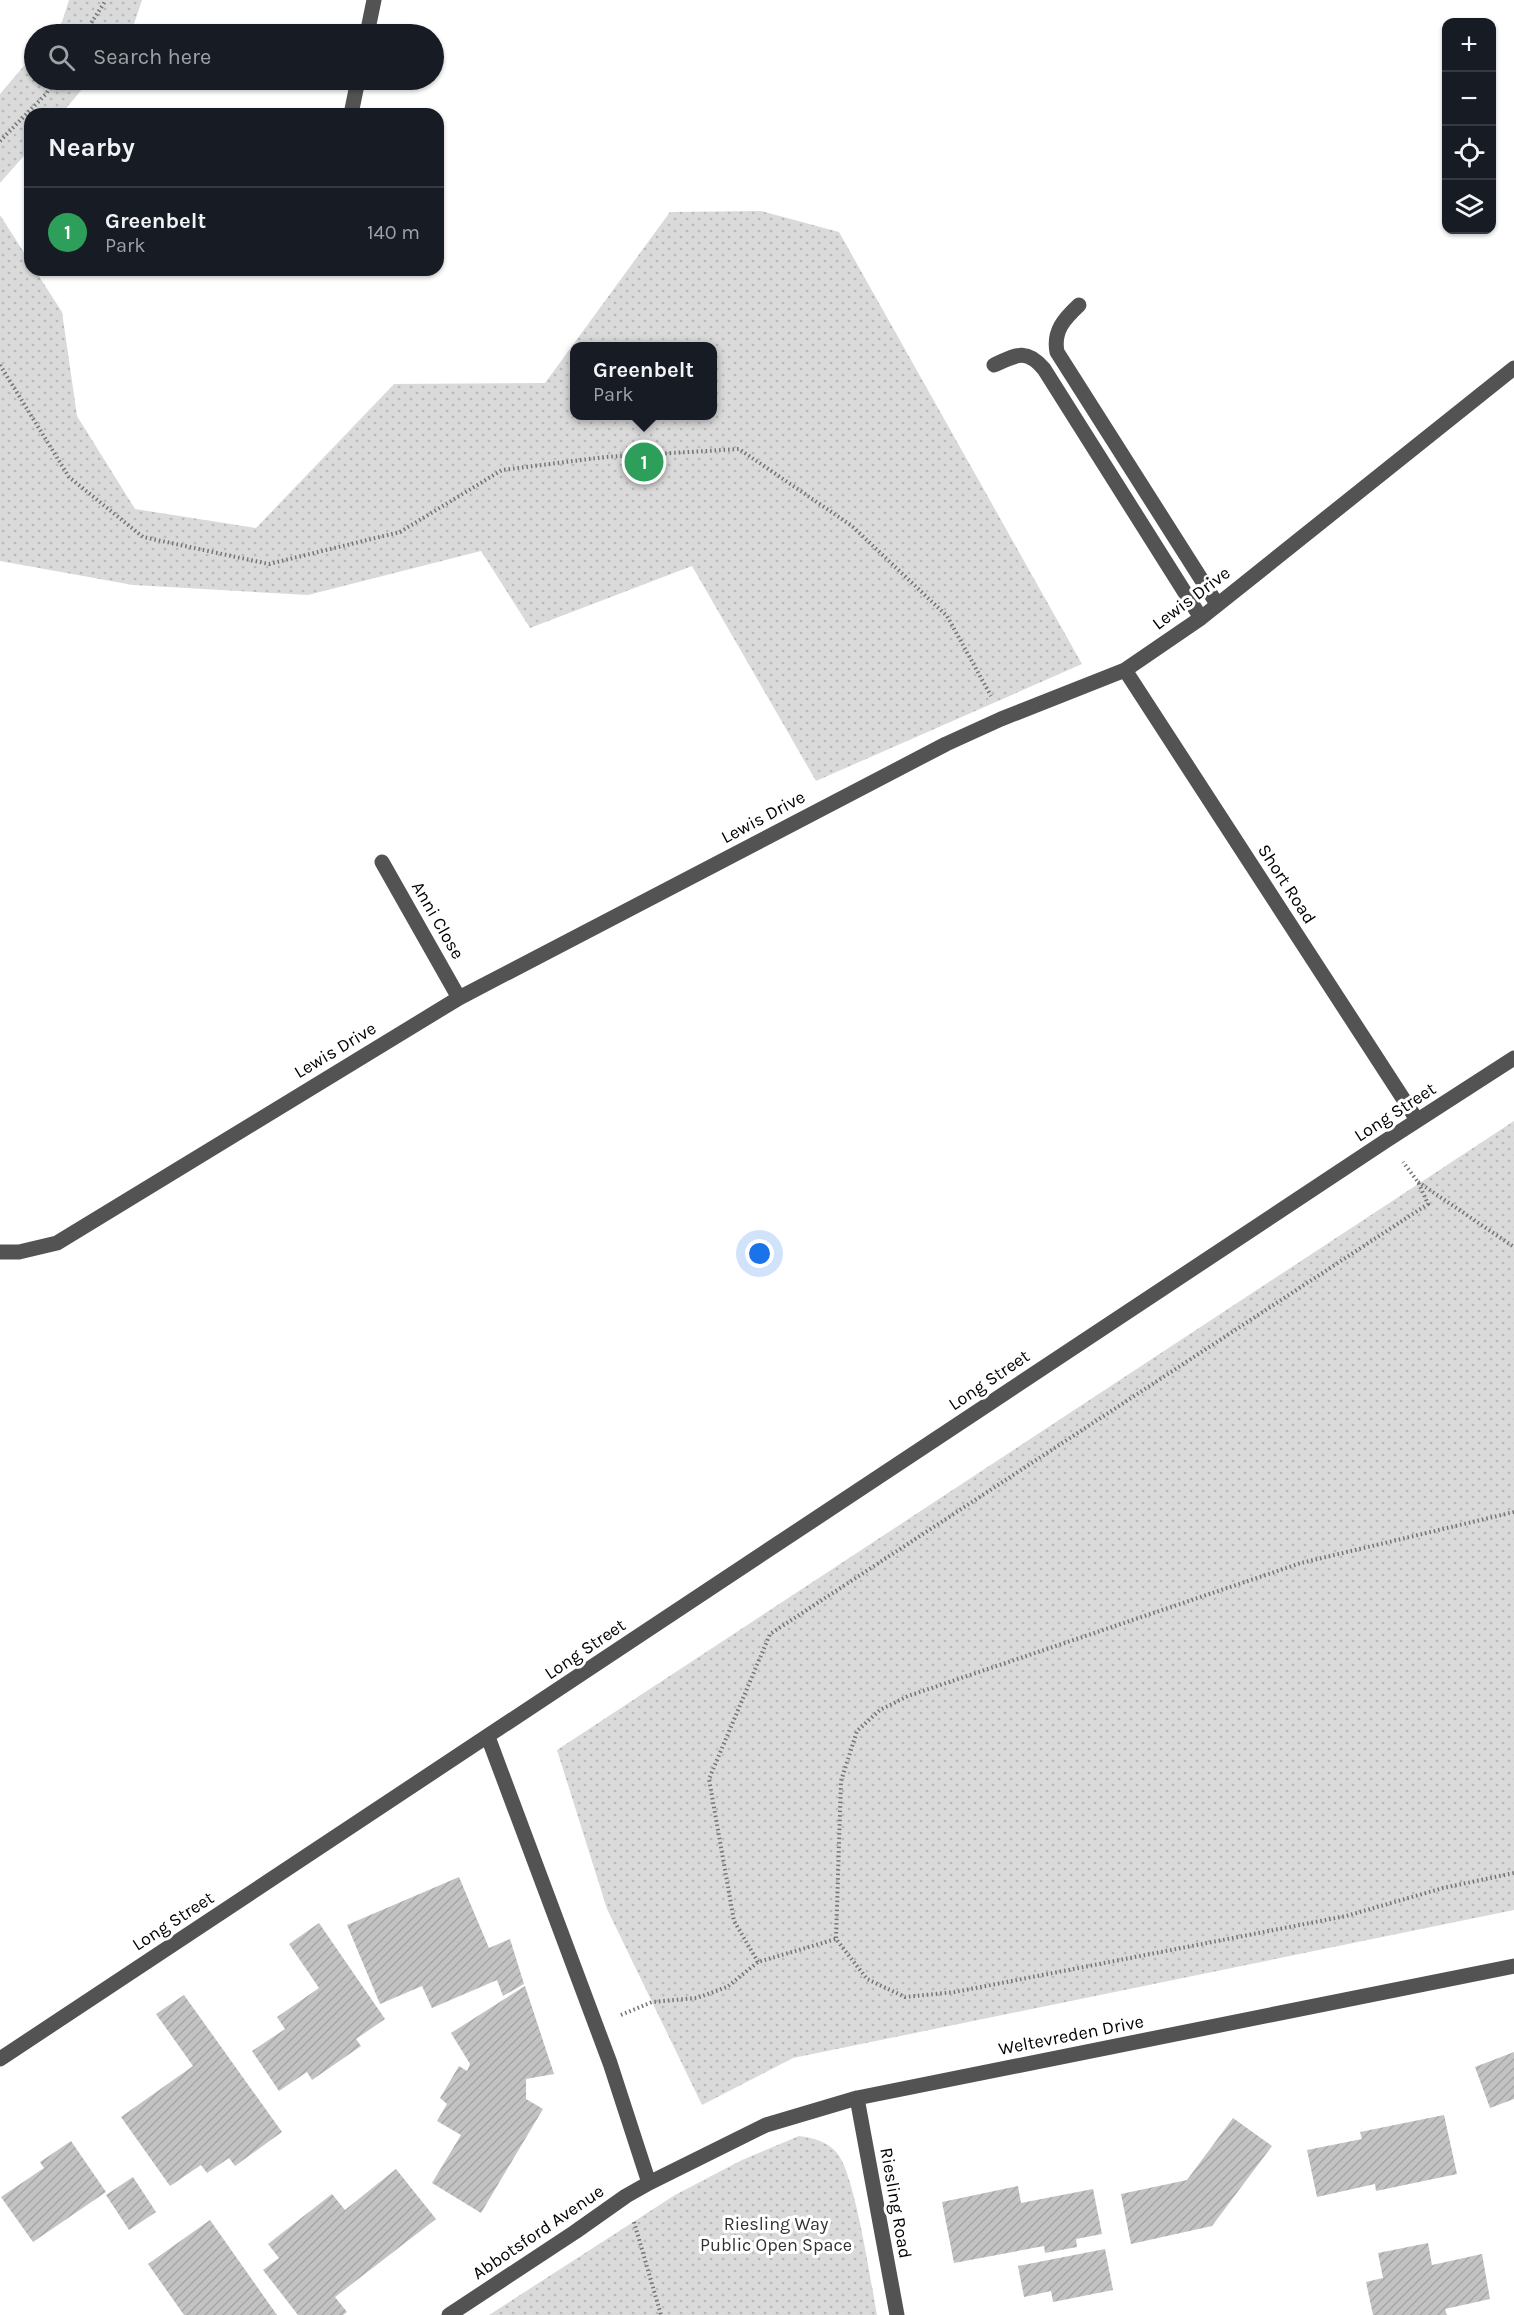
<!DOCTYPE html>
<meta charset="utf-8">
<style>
:root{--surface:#171b24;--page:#20242c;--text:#f1f3f6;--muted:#9ea1a6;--line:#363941;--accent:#db2777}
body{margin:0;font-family:Karla,sans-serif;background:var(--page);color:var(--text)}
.controls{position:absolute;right:18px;top:18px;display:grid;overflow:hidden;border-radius:12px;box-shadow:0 2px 4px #0004}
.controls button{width:54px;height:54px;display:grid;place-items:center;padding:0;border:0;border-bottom:2px solid var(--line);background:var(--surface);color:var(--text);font:30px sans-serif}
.you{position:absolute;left:760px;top:1254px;width:21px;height:21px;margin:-15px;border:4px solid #fff;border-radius:50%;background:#1a73e8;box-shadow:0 0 0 9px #1a73e833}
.badge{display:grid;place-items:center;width:39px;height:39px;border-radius:50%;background:var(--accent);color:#fff;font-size:20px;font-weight:700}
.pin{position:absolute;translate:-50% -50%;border:3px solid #fff;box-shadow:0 2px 6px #0006}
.popup{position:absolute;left:570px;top:342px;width:147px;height:78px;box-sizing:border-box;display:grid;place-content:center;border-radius:12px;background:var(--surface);filter:drop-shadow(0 2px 4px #0005);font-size:20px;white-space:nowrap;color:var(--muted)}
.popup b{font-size:22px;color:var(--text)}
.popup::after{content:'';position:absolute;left:50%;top:100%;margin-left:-12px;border:12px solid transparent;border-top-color:var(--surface)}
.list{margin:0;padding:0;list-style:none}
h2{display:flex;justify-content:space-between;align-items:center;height:78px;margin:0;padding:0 24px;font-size:26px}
h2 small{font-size:20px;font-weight:400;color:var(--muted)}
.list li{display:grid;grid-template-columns:39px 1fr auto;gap:18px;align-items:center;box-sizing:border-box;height:90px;padding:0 24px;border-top:2px solid var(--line)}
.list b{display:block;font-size:22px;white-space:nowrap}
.list p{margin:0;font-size:20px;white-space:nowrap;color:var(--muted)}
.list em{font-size:20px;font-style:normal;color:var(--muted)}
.icon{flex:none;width:33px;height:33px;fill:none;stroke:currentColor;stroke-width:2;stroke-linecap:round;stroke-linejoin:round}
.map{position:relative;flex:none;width:1514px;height:2315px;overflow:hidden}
.search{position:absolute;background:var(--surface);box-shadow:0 2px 4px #0004;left:24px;top:24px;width:420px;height:66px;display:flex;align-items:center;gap:15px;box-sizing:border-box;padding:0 21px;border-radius:33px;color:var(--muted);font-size:22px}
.panel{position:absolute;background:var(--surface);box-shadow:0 2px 4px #0004;left:24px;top:108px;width:420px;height:168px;border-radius:18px}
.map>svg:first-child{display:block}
.park{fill:url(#park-dots);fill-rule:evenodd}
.building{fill:url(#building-hatch)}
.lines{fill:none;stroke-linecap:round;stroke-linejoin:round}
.path{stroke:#757575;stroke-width:4;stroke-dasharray:1.5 3;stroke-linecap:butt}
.minor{stroke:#535353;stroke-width:15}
.labels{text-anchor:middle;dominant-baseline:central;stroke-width:6;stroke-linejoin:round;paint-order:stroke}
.street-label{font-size:18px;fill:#000;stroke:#fff}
.park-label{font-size:18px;fill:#313131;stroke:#fff}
</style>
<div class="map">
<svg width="1514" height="2315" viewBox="0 0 1514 2315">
<defs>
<pattern id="park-dots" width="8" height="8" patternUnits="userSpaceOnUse" patternTransform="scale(1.5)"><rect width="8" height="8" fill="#dadada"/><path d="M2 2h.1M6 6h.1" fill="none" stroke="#b9b9b9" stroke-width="1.8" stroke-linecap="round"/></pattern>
<pattern id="building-hatch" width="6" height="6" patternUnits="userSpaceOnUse" patternTransform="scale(1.5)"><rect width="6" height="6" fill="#c3c3c3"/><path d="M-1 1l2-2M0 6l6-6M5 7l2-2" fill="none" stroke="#a6a6a6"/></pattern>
</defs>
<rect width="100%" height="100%" fill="#fff"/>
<path class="park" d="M69,0H142L133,27L127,34H51L62,22Z
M34,54V80H90L61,114H30V149L0,183V94Z
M761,211L839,232L1082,664L816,781L692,566L530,628L481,551L308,595L133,585L0,561V215L30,262V270H35L62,312L77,416L135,509L256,528L394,384L545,383L670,212ZM575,346H713V416H575Z
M1514,1121V1910L793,2058L702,2105L607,1909L557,1750Z
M799,2136C813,2138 827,2141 837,2153C855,2174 871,2282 877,2315H489L675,2195L742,2160Z"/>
<path class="building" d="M459,1877L489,1948L510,1939L524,1984L503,1996L497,1980L432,2008L422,1986L380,2004L347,1925Z
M319,1923L385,2019L356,2039L361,2046L312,2080L307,2072L279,2091L252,2051L285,2029L277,2017L319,1988L289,1944Z
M525,1986L554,2074L526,2079V2099L543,2109L481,2213L432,2183L461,2135L437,2121L447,2104L440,2098L459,2066L467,2071L470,2064L451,2033Z
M184,1995L282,2132L235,2166L229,2158L207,2173L201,2165L170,2186L121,2117L193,2066L156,2014Z
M1514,2052V2099L1490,2108L1475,2067Z
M1444,2115L1457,2174L1376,2191L1375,2184L1317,2197L1307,2150L1362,2139L1360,2132Z
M1233,2118L1272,2146L1212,2226L1131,2244L1121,2194L1187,2180Z
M71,2141L106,2192L33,2242L1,2197L44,2168L40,2162Z
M396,2169L436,2219L335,2297L347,2312L343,2315H298L263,2270L279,2258L268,2244L332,2194L345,2210Z
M133,2177L156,2212L129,2230L106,2195Z
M1018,2186L1021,2203L1093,2189L1102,2234L1076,2239L1077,2247L1045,2253L1044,2246L954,2263L942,2202Z
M210,2220L277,2315H184L148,2264Z
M1428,2243L1432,2265L1482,2254L1490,2299L1445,2309L1447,2315H1373L1366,2282L1383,2278L1378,2253Z
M1105,2249L1113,2290L1053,2302L1051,2291L1024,2297L1018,2266Z"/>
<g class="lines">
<path class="path" d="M84,34L106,0
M0,141L46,94L55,80
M0,365L69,477L143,537L269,564L400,532L502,470L605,457L739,449L852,526L947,616L991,696
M1418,1182L1514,1247
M1514,1512L1301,1563L908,1696L880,1710L857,1731L841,1781L836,1939L867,1979L905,1997L955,1992L1346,1916L1443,1888L1514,1873
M758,1962L734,1921L709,1779L770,1634L1428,1204L1418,1182L1403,1162
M621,2015L652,2002L697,1998L727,1987L758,1962L836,1939
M634,2222L661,2315"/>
<path class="minor" d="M367,34L374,0
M351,114L358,80
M1079,305C1064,319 1053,331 1057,352L1217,604
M994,365C1016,355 1026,348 1044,369L1201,618
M1125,670L1417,1120
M382,862L459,998
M0,1252H19L57,1243L459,998L946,744L1001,719L1125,670L1201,618L1514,368
M488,1737L610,2063L649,2183
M0,2059L1387,1140L1514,1058
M857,2098L897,2315
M449,2315L575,2232L626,2196L649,2183L766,2125L857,2098L1514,1966"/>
</g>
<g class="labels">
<g class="street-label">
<text transform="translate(1191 598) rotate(-37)">Lewis Drive</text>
<text transform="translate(763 817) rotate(-28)">Lewis Drive</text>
<text transform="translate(1287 884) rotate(57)">Short Road</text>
<text transform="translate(438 920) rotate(60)">Anni Close</text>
<text transform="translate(335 1050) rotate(-31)">Lewis Drive</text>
<text transform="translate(1395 1112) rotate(-33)">Long Street</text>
<text transform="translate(989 1380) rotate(-34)">Long Street</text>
<text transform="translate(585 1649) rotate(-34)">Long Street</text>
<text transform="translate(173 1921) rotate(-33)">Long Street</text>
<text transform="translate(1071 2035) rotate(-11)">Weltevreden Drive</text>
<text transform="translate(896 2203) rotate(80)">Riesling Road</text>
<text transform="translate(538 2232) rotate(-34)">Abbotsford Avenue</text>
</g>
<g class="park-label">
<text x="776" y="2224">Riesling Way<tspan x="776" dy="21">Public Open Space</tspan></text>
</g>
</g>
</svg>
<div class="controls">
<button>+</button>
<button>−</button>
<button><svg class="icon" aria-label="locate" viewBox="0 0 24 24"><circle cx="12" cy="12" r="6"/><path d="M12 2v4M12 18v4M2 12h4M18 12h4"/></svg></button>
<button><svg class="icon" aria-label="layers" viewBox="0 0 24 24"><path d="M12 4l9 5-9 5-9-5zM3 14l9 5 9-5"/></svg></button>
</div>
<div class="you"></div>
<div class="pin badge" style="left:644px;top:462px;background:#2e9e5b">1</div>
<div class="popup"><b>Greenbelt</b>Park</div>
<div class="search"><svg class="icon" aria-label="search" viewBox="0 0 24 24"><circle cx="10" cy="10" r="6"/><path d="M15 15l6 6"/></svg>Search here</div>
<section class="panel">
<h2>Nearby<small></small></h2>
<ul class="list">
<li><span class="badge" style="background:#2e9e5b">1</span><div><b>Greenbelt</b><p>Park</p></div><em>140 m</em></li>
</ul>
</section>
</div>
